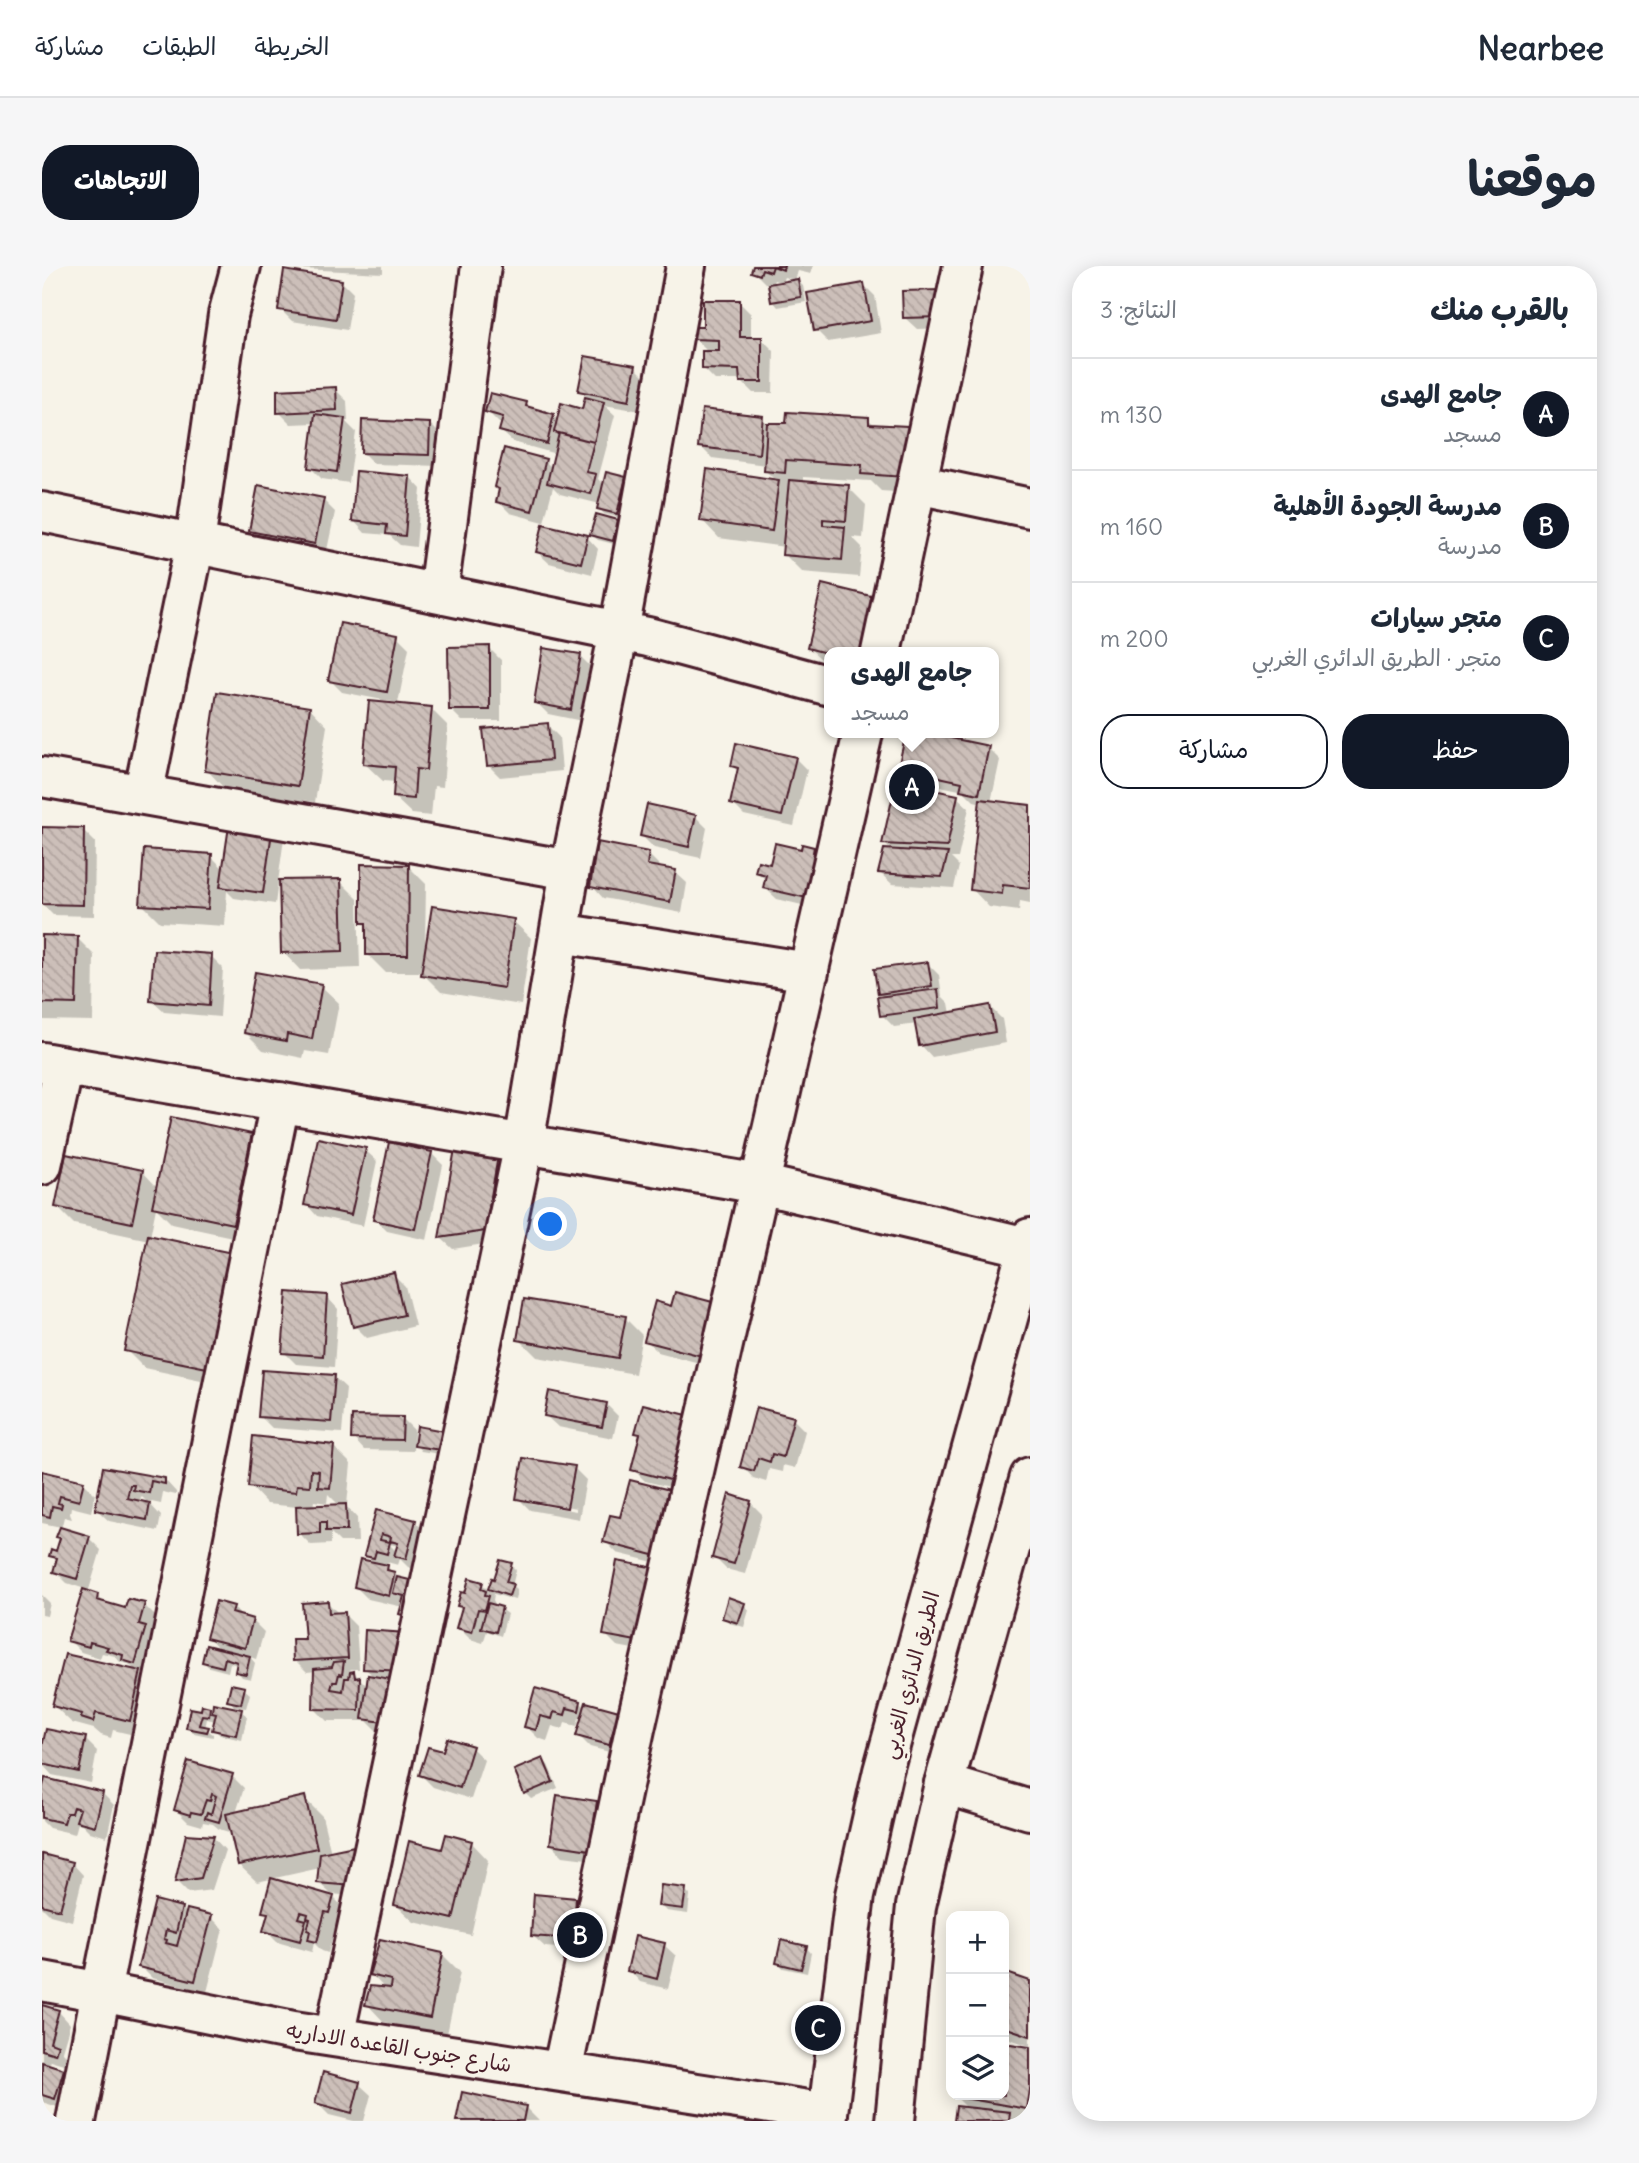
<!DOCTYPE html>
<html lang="ar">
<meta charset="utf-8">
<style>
:root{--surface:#fff;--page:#f6f6f7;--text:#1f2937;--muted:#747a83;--line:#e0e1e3;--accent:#111827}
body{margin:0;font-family:Delius,"Playpen Sans Arabic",sans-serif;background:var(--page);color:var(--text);direction:rtl}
.controls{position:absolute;right:21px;bottom:21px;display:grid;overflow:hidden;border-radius:14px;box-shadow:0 4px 18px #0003}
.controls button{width:63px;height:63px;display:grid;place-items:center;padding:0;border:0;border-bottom:2px solid var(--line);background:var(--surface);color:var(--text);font:35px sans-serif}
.you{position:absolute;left:509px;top:959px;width:24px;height:24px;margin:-18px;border:5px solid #fff;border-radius:50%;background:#1a73e8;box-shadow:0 0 0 10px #1a73e833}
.badge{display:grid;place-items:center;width:46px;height:46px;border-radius:50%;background:var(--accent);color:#fff;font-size:23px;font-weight:700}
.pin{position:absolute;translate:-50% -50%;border:4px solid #fff;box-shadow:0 2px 7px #0006}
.popup{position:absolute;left:782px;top:381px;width:175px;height:91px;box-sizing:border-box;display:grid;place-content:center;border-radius:14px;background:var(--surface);filter:drop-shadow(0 2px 5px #0005);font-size:23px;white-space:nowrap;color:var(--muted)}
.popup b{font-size:26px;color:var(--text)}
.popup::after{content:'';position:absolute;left:50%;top:100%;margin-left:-14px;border:14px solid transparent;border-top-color:var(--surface)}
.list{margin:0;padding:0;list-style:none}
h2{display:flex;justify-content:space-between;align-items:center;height:91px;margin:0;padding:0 28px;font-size:30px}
h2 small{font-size:23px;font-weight:400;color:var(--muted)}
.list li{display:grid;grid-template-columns:46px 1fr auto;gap:21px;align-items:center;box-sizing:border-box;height:112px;padding:0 28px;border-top:2px solid var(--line)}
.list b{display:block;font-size:26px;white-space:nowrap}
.list p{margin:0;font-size:23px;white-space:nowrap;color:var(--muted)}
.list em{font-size:23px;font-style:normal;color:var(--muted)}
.actions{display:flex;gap:14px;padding:21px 28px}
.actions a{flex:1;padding:16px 0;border:2px solid var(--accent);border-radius:28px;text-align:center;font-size:24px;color:var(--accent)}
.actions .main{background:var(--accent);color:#fff}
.icon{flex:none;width:38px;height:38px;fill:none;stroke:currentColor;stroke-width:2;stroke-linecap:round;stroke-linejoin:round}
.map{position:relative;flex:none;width:988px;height:1855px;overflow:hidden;direction:ltr;border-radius:28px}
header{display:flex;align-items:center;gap:42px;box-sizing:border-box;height:98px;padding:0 35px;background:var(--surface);border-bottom:2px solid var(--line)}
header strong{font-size:33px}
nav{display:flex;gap:38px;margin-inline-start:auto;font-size:24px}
.intro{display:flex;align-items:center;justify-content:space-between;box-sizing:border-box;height:168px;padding:0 42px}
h1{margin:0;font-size:49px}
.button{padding:18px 32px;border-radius:28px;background:var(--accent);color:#fff;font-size:24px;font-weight:700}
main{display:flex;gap:42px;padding:0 42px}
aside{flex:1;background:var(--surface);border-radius:28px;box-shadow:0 4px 18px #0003}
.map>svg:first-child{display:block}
.shadow{fill:#0003;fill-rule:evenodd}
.building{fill:url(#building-back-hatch);stroke:#4a1f2b;stroke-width:2}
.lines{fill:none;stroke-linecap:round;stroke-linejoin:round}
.minor-casing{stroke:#4a1f2b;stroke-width:44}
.major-casing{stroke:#4a1f2b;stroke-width:44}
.minor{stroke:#f7f3e8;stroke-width:38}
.major{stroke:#f7f3e8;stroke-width:38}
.labels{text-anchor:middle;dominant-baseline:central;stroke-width:6;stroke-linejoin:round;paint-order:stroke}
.street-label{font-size:21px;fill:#4a1f2b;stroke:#f7f3e8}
</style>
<header>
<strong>Nearbee</strong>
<nav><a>الخريطة</a><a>الطبقات</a><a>مشاركة</a></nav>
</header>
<div class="intro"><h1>موقعنا</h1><a class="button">الاتجاهات</a></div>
<main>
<aside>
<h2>بالقرب منك<small>النتائج: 3</small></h2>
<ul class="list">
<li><span class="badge">A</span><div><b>جامع الهدى</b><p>مسجد</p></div><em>130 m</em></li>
<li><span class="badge">B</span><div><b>مدرسة الجودة الأهلية</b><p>مدرسة</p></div><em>160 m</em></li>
<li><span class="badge">C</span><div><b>متجر سيارات</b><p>متجر · الطريق الدائري الغربي</p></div><em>200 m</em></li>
</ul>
<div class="actions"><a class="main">حفظ</a><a>مشاركة</a></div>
</aside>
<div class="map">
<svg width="988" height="1855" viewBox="0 0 988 1855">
<defs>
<pattern id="building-back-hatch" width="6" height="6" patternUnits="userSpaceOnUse" patternTransform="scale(1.75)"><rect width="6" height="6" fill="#ccbfb9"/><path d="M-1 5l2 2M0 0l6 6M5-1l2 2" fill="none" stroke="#b1a49f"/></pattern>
</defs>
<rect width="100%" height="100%" fill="#f7f3e8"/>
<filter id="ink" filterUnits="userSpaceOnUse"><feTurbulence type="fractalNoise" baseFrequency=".0143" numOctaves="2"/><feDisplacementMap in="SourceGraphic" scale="14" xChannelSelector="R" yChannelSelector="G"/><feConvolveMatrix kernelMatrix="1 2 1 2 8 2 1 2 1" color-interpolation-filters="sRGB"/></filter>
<g filter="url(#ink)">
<path class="shadow" d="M256,0H341V7L259,3Z
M713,0H771L769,8L756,5L753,14L742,11L740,16L732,14L730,19L755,14L761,20L764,36L736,41L731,35L727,18L723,17L711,5Z
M299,15L311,27L305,64L250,55L238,43Z
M821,18L833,30L839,67L786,76L774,64Z
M897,26L910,62L875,63L863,52Z
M697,36L709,48V73H720L732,85L731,127H711L698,114H673L661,102L667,87L653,73Z
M593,101L605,113L599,145L562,139L573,149L556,213L562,219L583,213L588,218L580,252L562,248L557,242L558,238L518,228L511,221L502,256L468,247L456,235L458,225L454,221L503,195L510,202L514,188L471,176L459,165L461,158L457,157L445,145L484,138L490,144L511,149L516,154L542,145L545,131L538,124Z
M293,123L305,135L306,155H303L314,166L307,217L280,213L268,201L274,157L249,158L237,146Z
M720,152L726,158L826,153L834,160L866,162L883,180L881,228L839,225L829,215L761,211V217L806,221L824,239L821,272L810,271L820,281L817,311L760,306L742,288L743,281L677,272L660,254L734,215L724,205V199L670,192L658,180Z
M388,158L400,170L398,200L332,198L320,186Z
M368,211L379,223L374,281L358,279L347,269L323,267L312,255Z
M281,234L293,246L284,289L221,276L209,264Z
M575,256L580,261L576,279L556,274L550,269Z
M545,271L556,283L550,308L507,297L495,286Z
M781,320L834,386H788V396L779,393L767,382Z
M355,370L367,382L356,437L300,426L288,414Z
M447,382L459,394V455H420L408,443Z
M538,390L550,402L540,455L506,448L494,436Z
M268,442L285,460L273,536L182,522L165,504Z
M389,443L406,460L401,521L392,520L389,550L370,548L352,531L354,516L341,515L323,498Z
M505,459L517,471L520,505L458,511L446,499Z
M866,467H877L946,482L958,494L949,536L988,541V637L978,635L977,645L947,641L930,623L940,537L932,535L922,525L870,514L858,502Z
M753,492L765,504L752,560L702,549L690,537L697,506L691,500Z
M915,531L927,542L916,592H909L917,600L912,622L850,618L838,607L850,585L842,577Z
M653,550L665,562L659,592L612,582L600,570Z
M190,555L242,572L233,638L192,632L185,625L183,660L118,656L100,638L169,590L182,603Z
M1,563L41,564L53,576L52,650L11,649L0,638Z
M771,583L779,590L785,645L735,633L723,622L725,615L715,606L760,585Z
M606,588L618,600L617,603L633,606L645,617L640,647L561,632L550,620Z
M366,600L384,618L383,681L471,655L489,672L479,739L399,726L381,708L382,706H343L325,688L326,662L320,656Z
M298,615L316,633L318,702L258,704L241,686Z
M0,671L35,672L52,689L51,755L0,754Z
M169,690L181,702L178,751L122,746L110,735Z
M885,697L897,709L900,730L907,737L909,748L948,741L960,753L964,777L890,791L879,779L875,758L852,761L840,749L842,732L837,727Z
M279,720L297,737L287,789L263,785L261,792L221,784L204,767Z
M209,870L227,887L209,975L130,958L114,942L108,971L183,1119L102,1102L84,1084L107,974L32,958L15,941L100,905L116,922Z
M323,884L335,895L321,960L275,950L264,938Z
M389,887L401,899L385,974L345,965L333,953Z
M455,892L467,904L454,976L411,983L399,972Z
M351,1008L363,1020L373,1060L325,1072L313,1060Z
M285,1031L296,1043L292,1101L254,1098L242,1086Z
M614,1037L676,1102L616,1086L604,1074Z
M583,1052L600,1069L593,1108L495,1091L477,1073Z
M292,1111L304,1122L300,1167L230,1162L218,1150Z
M564,1138L576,1150L571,1172L516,1161L504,1150Z
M602,1140L644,1225L603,1215L591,1203L600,1170L595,1166Z
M360,1152L372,1164L371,1185L322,1184L311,1172Z
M751,1153L763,1165L753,1202L741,1199L740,1206L727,1203L724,1216L711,1212L700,1200Z
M376,1163L404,1189L379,1185L373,1178Z
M292,1181L309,1198L305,1239L302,1238L315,1252L316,1276H298L289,1267V1278L269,1279L257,1267L256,1241L225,1238L208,1220ZM286,1228L298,1240L271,1241L272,1235L285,1237Z
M532,1202L544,1214L537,1253L488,1244L476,1232ZM487,1233L534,1242V1245L487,1237Z
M62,1203L123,1214L134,1226V1229L121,1226L119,1238L105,1235L119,1250L116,1265L67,1255L55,1244ZM99,1230L107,1238L98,1236Z
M0,1207L41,1216L53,1228L49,1246L29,1241L28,1248L30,1253L22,1251L19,1263L47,1272L59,1284L46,1327L55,1330L64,1338L84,1344L102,1339L114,1351L109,1368L115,1374L104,1408L98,1407L116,1425L105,1472L71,1464L69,1472L59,1469L52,1463L30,1457L12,1440L95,1406L87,1398L78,1396L73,1390L60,1387L58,1392L39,1386L27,1374L43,1323L25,1317L13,1305L16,1296L9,1289L15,1287L20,1274L16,1271L19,1261L0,1257Z
M708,1236L720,1248L703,1308L684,1303L672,1291Z
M335,1246L373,1256L385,1267L376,1304L366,1301L358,1293L356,1299L345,1296L344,1300L358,1313L375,1318L365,1353L359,1348L361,1341L326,1333L314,1321L333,1298L324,1289ZM347,1278L357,1280L355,1286Z
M570,1251L627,1300L575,1287L563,1275Z
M576,1297L612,1387L575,1380L563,1368Z
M469,1299L474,1304L470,1320L475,1325L473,1334L452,1328L451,1334L454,1340L465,1348L459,1370L445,1365L441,1377L428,1373L416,1361L421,1343L417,1339L424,1329L440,1318L447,1325L451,1314Z
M0,1329L8,1337L5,1350L0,1349Z
M286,1337L297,1348H302L314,1360L317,1403H308L326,1421L333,1412L323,1402L363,1369L360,1468L334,1464L325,1455H285L273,1443L274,1405L265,1406L253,1394Z
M702,1338L707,1344L702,1361L687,1357L682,1351Z
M191,1341L201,1352L210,1354L222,1366L214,1393L208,1391L213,1397L209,1413L200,1411L195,1405L196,1399L188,1397L186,1406L167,1401L161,1396L179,1385L166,1371Z
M202,1423L208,1428L204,1442L192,1440L187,1434Z
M495,1424L538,1436L544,1442L576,1446L588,1458L579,1489L548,1481L536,1469L541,1454L537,1452L535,1460L523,1457L521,1463L510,1460L505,1475L496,1472L484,1460Z
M168,1442L171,1446L199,1445L205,1450L200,1474L178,1469L172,1463L174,1455L165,1453L163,1462L171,1468V1471L152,1467L146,1461L161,1446Z
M43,1473L55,1485L49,1517L10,1509L0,1498V1490Z
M430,1482L442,1494L429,1533L391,1521L379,1509L402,1487Z
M501,1494L506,1499L516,1522L489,1533L483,1527Z
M190,1510L202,1522L194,1547L262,1532L280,1550L289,1587L311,1582L323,1594V1631L289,1628L277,1617L278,1602L215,1616L197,1599L190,1567L177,1563L171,1558L161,1556L160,1560L146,1556L134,1544Z
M60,1527L72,1539L65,1571L48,1566L40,1558L36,1557L33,1568L7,1562L0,1555V1531Z
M555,1537L566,1549L560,1595L521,1590L509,1578Z
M146,1570L172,1572L183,1584L170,1624L146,1627L135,1616Z
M429,1576L446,1594L429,1669L372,1656L354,1639L402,1585Z
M0,1590L30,1597L41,1609L30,1655L8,1649L0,1641Z
M643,1624L648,1629L646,1648L624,1645L618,1639Z
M291,1631L303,1643L299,1658L295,1656L286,1687L280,1685L272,1677L270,1686L235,1676L223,1664L227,1650L222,1645Z
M533,1633L545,1645L542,1684L503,1681L491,1670Z
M114,1636L140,1642L145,1648L169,1651L181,1663L165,1726L110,1712L98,1700Z
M622,1679L634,1690L626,1723L598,1716L587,1704Z
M764,1681L769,1687L765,1707L741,1702L736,1696Z
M400,1688L418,1706L405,1768L342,1756L325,1738L344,1724L329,1708Z
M962,1708L988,1717V1780L962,1771Z
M0,1741L17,1746L28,1758L20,1785L27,1792L25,1799L8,1794L7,1800L22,1804L33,1816L25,1844L0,1836Z
M962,1779L988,1783V1855H914L926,1843L912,1829H962Z
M317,1818L329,1829L322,1855H312L287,1849L275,1837Z
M483,1841L497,1855H416Z"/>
<path class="building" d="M711,0H742L741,4L731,0L729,6L720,3L718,9L709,6Z
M242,4L300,14L294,53L236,44Z
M756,13L759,31L729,36L726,18Z
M822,17L829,55L772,65L765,27Z
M898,24L899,51L861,52L860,25Z
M661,34H698V71H720V116H698L697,104L660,103V85H677V74L651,73V61H661Z
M543,90L594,99L587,135L536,125Z
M294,121L295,144L235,147V124Z
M448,127L485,136L484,140L512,148L505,178L457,165L461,151L443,146Z
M543,131L562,136L552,176L512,166L519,137L540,143Z
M660,143L721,150L717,188L656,181Z
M745,146L827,151V158L866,160L864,211L819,208L820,199L744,194L743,207L722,205L725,157H744Z
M273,148L303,152L295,206L266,202Z
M320,154L388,157L387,189L319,187Z
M517,167L552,176L544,206L554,208L549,228L505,217Z
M462,182L504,193L490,245L454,236L457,223L452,221Z
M665,203L737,214L730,265L658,255Z
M314,205L368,210L363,270L344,268L345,259L310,255Z
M564,206L584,211L575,248L555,243Z
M747,214L807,219L804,255L781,253V259L803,261L800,294L740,289Z
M216,219L282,232L273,278L207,265Z
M554,248L576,254L571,275L548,269Z
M501,258L546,269L539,297L494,286Z
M780,318L833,331L820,386L788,388L765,382Z
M298,357L356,368L345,426L286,415Z
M448,380V444H407L406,381Z
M501,382L539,388L529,444L492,437Z
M175,426L268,441L256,520L163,505Z
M327,435L390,441L384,504L374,503L372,533L351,531L353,501L321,498Z
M506,457L509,494L445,500L441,463Z
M864,467H885L947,480L937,528L918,524L920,516L856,502Z
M694,477L754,491L740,550L688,538L696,502L689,500Z
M854,516L916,529L905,581L840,578Z
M938,533L988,539V622L961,619L960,628L928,624Z
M605,538L654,549L647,581L598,570Z
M188,553L231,559L221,627L178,621Z
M0,561L42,562L41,639L0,638Z
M555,576L607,586L605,599L634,604L628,636L548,621Z
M733,577L759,583L760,578L772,581L771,586L778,588L774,634L721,622L724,609L713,606L716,595L728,598Z
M102,583L170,588L166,643L98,639Z
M842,583L906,587L900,611L836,607Z
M319,598L367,599L366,689H324V657H319Z
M299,613L301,685L239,687L237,614Z
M390,640L472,653L462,722L379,709Z
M0,669L36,670L34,738L0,737Z
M112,684L170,688L167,740L108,735Z
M886,696L890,720L836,728L832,703Z
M213,706L280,718L270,773L245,768L244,775L202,767Z
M896,723L898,742L838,750L835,731Z
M948,739L953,766L877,780L872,753Z
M129,851L210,868L191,958L110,941Z
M276,872L324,882L309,949L262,939Z
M347,876L390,886L373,963L331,954Z
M413,883L456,890L443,965L397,972Z
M24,888L101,904L90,957L13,941Z
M106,969L190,987L165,1102L82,1085Z
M352,1006L362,1049L311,1061L300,1018Z
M245,1026L285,1029L281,1090L240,1087Z
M633,1026L678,1038L664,1091L602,1075L613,1035L629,1040Z
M482,1033L584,1050L576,1092L475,1074Z
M220,1104L293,1109L289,1156L216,1151Z
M507,1125L565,1137L560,1161L502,1150Z
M601,1138L649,1150L632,1215L589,1204L598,1168L593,1167Z
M714,1141L752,1151L741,1191L730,1188L728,1196L716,1192L712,1205L698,1201Z
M310,1150L361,1151L360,1174L309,1173Z
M375,1160L402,1165L399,1184L372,1180Z
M211,1170L292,1179L288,1222L276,1221L277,1205L269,1204L268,1220L255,1219L254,1226L206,1221Z
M481,1192L533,1200L525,1242L474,1233Z
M61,1201L123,1212V1218L109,1215L107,1227L91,1224L92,1219H88L85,1232L108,1237L105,1254L53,1244Z
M0,1205L42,1215L37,1235L18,1230L16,1237L20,1238L19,1242L10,1240L8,1251L0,1249Z
M588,1214L632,1225L615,1290L561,1276L568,1249L578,1251Z
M687,1228L709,1235L692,1298L670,1292Z
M304,1238L305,1265H284V1256H278V1267L255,1268L254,1240Z
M334,1244L374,1254L364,1293L352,1290L356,1277L348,1275L349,1271L339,1268L338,1274L348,1276L345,1288L334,1285L332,1292L322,1290Z
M18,1261L48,1270L35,1313L11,1306L15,1292L7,1290L9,1283L14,1285L18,1272L14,1271Z
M318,1293L346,1299L345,1304L353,1306L347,1330L312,1321Z
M458,1294L470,1297L464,1316L471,1318L467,1330L446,1323L450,1312L452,1313Z
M575,1295L614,1302L600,1376L561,1369Z
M355,1311L376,1316L367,1351L357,1348L362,1330L351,1327Z
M427,1312L441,1316L439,1323L444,1325L443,1329L447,1330L443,1344L436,1343L430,1366L414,1362L420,1341L415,1340L419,1326L423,1327Z
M41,1323L56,1328L55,1334L83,1342L86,1333L103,1337L97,1358L104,1360L93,1398L80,1394L81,1389L64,1384L66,1381L48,1376L47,1381L25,1375Z
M686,1331L703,1337L696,1357L680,1352Z
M174,1335L192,1340L190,1347L211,1353L203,1382L164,1372Z
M286,1335L287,1347L303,1346L306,1392L251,1395L250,1373H263L260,1337Z
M446,1337L460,1341L454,1366L439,1362Z
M323,1364L364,1367L362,1405L321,1403Z
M164,1379L208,1390L204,1408L193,1406L195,1396L183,1392L181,1401L160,1396Z
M23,1388L99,1405L88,1455L54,1447L51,1456L39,1452L40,1448L10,1440Z
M302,1395L300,1409L297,1408L295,1416H291L289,1423L301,1425L303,1412H307L308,1406L312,1405L313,1412L318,1411L317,1444L271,1443L272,1403L290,1401L292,1396Z
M326,1409L354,1414L349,1457L320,1453Z
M189,1418L203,1421L199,1438L185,1435Z
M493,1422L539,1435L537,1445L525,1442L523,1449L512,1446L510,1453L498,1450L494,1464L482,1461Z
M544,1436L577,1445L567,1479L534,1470Z
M171,1437L200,1443L194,1469L170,1464L174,1447L170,1446Z
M160,1439L168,1441L167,1450L160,1449L157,1459L167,1461L165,1466L144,1462L148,1442L159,1444Z
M4,1463L44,1471L37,1506L0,1498V1481Z
M405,1472L431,1480L418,1522L377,1509L386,1481L401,1485Z
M501,1492L511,1516L482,1528L472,1504Z
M146,1495L191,1508L177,1556L163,1552L165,1546L169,1548L174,1530L170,1528L168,1535L164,1534L159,1548L149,1546L148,1549L132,1544Z
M3,1512L61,1526L53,1560L34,1555L38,1543L31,1541L29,1547H25L22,1557L0,1552V1524Z
M515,1529L555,1535L548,1584L508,1578Z
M263,1530L275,1582L196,1599L184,1548Z
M144,1568L172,1570L159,1612L133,1616Z
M404,1568L430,1575L411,1653L352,1639L367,1575L400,1583Z
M312,1580V1620L275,1617L278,1587Z
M0,1588L31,1596L18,1644L0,1639Z
M229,1612L292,1630L287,1647L283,1646L275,1676L266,1674L268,1665L265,1664L268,1653L265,1652L266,1648L259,1646L257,1652L264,1654L258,1675L221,1665L226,1647L220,1646Z
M619,1619L644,1622L641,1643L616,1640Z
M492,1628L534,1632L531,1673L489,1670Z
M113,1634L140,1641L134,1667L124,1664L122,1673L125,1674L124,1677L135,1680L145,1643L170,1649L153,1715L96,1701Z
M593,1670L623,1677L615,1713L585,1705Z
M338,1673L401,1687L388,1752L323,1739L328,1720L348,1722L349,1714L327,1709Z
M739,1674L765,1680L759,1703L734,1697Z
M962,1706L988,1715V1770L962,1761Z
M0,1739L17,1744L8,1776L16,1779L13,1788L0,1784Z
M962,1777L988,1781V1824L985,1843L910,1830L962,1829Z
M0,1796L22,1803L13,1833L0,1829Z
M281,1806L318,1816L310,1847L273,1837Z
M420,1826L484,1840L481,1855H414Z
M914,1840L968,1846L967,1855H912Z"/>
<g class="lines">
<g class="minor-casing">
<path id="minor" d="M875,218L988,242
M0,246L606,371L788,420
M396,327L439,0
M839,386L921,0
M0,511L528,604L482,878L292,1771
M101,529L153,277L186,49L199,0
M528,604L577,365L644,0
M518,667L767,706
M0,796L718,918L985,981
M0,899L22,800
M902,1518L988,1544
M0,1715L59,1726L238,836
M520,1806L593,1463L821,467
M34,1855L59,1726L252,1765L786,1847"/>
</g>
<g class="major-casing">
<path id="major" d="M785,1855L813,1629L841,1505L988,972
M853,1855L874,1640L902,1518L988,1211"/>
</g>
<use href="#minor" class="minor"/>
<use href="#major" class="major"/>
</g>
</g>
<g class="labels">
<g class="street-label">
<text transform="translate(868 1409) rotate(-75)">الطريق الدائري الغربي</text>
<text transform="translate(357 1781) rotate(9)">شارع جنوب القاعده الاداريه</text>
</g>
</g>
</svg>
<div class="controls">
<button>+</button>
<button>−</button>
<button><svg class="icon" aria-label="layers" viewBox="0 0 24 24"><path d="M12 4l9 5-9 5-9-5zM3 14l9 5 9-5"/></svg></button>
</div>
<div class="you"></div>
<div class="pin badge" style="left:870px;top:521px">A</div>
<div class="popup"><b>جامع الهدى</b>مسجد</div>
<div class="pin badge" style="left:538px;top:1669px">B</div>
<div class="pin badge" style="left:776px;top:1762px">C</div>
</div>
</main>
